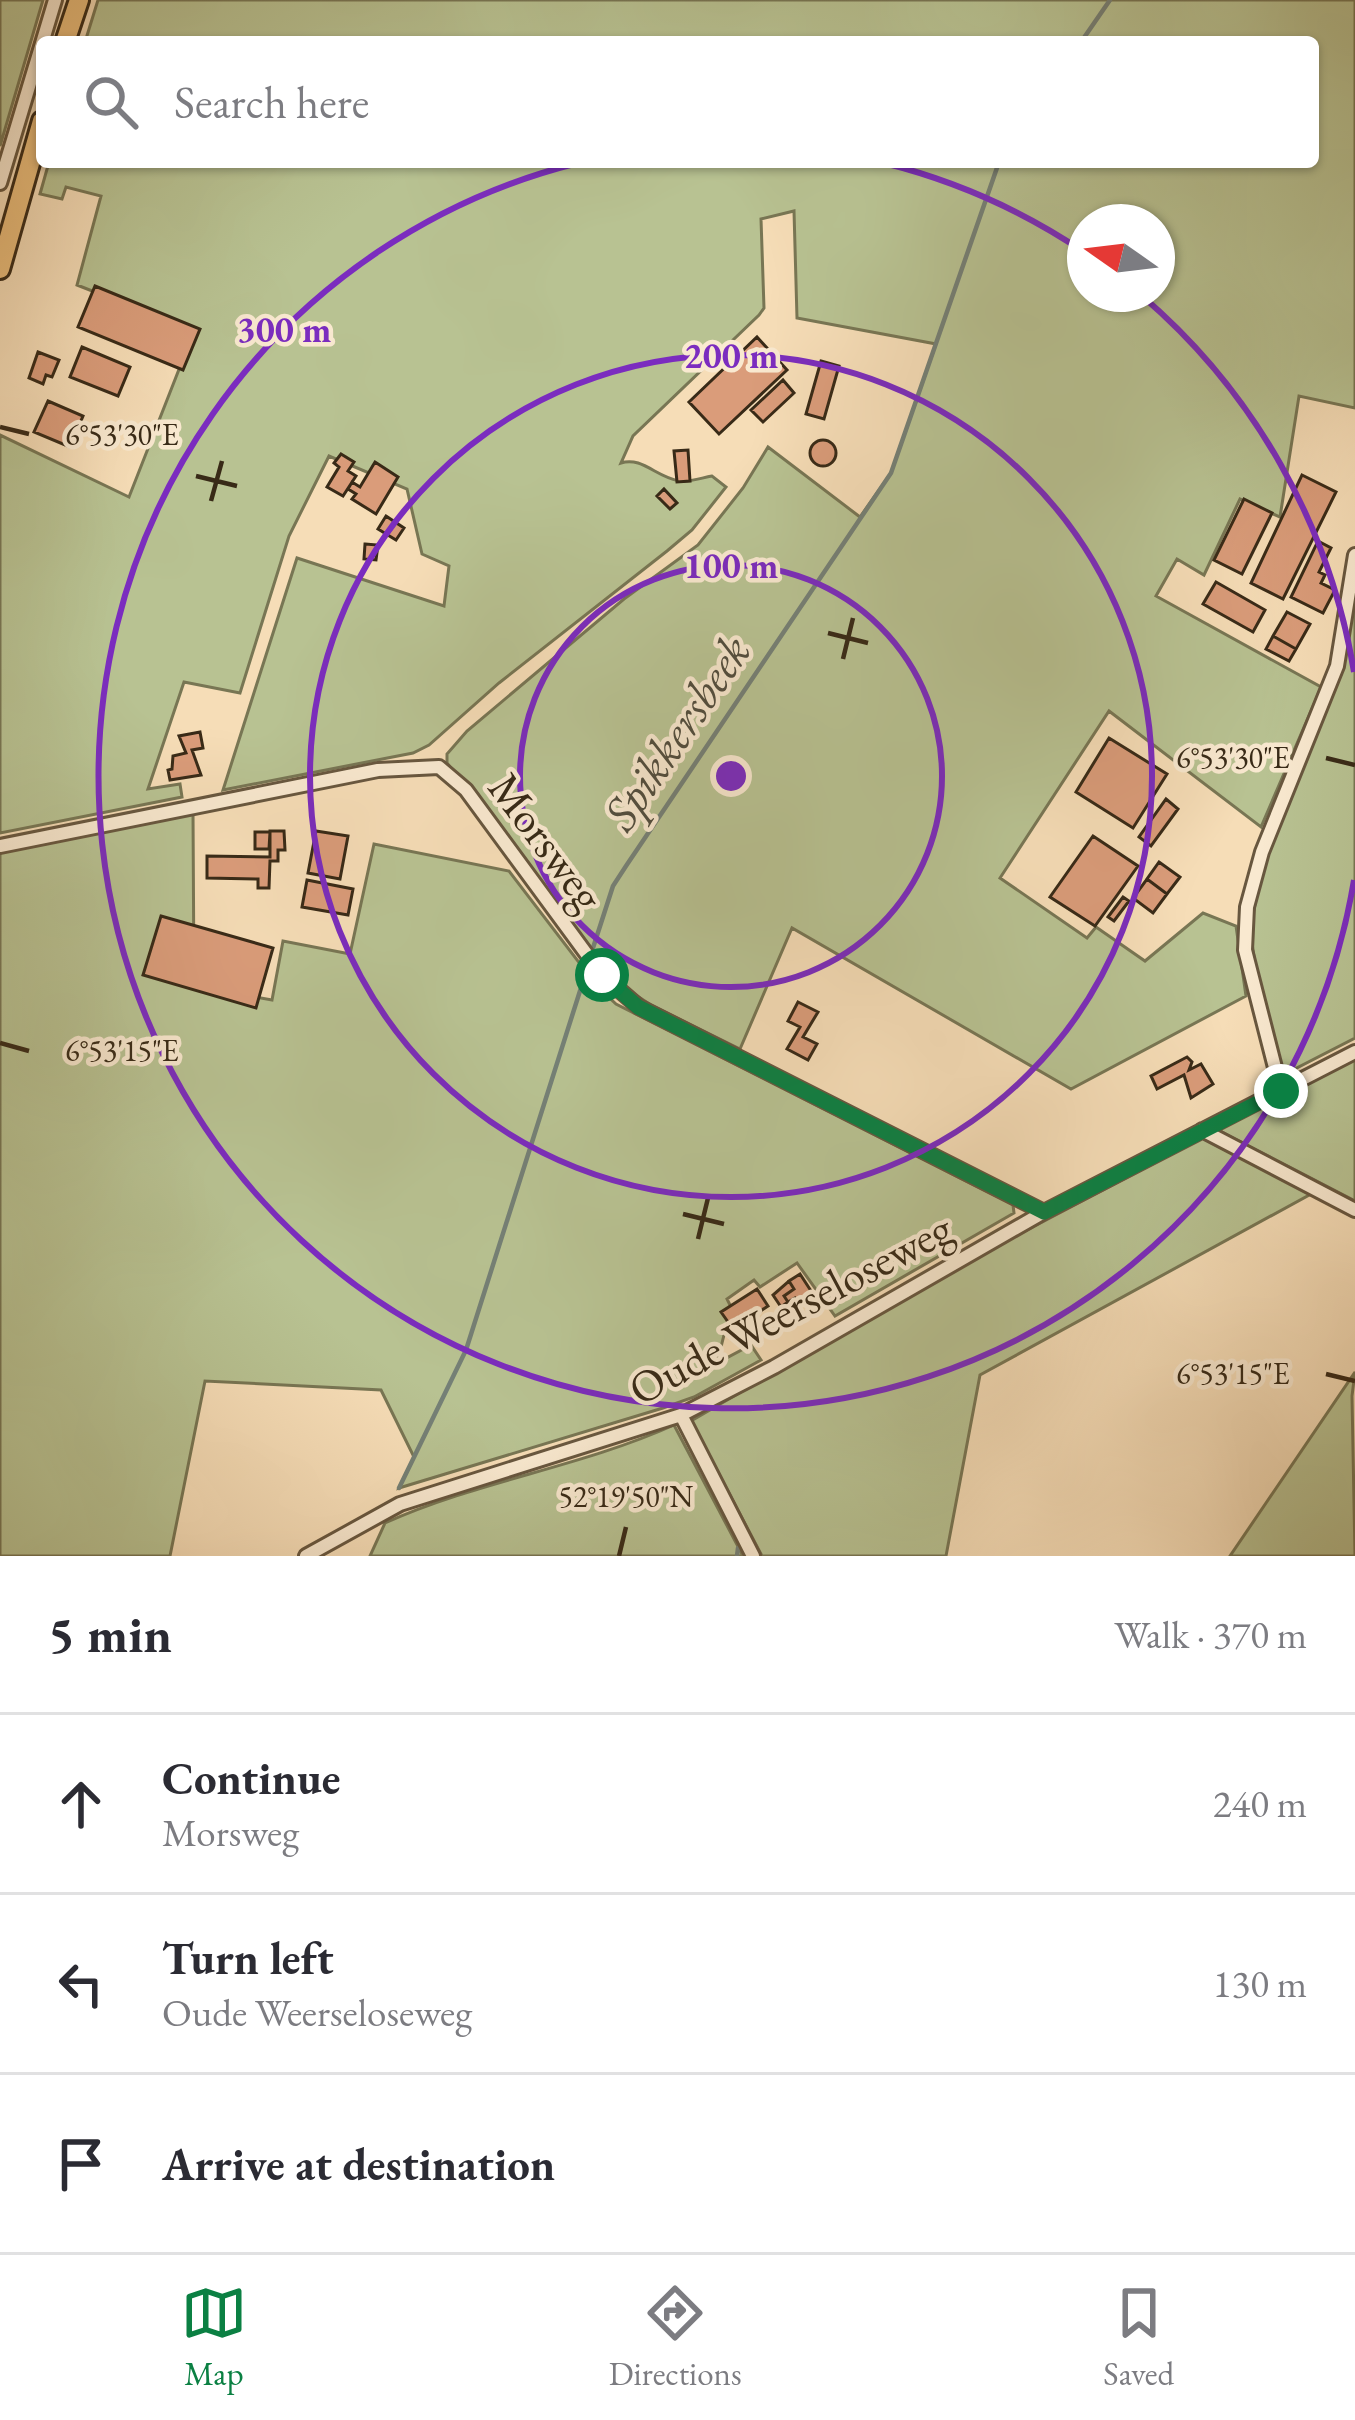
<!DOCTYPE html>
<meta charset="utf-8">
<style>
:root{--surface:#fff;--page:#f7f7f7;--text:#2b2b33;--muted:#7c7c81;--line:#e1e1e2;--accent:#0b8043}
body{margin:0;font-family:"EB Garamond",serif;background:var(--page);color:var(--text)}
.compass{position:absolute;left:1067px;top:204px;width:108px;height:108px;border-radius:50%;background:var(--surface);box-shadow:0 3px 9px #0004;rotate:284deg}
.stop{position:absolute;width:36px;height:36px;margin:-27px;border:9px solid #0b8043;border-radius:50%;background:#fff}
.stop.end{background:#0b8043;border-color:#fff;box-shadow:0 3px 12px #0008}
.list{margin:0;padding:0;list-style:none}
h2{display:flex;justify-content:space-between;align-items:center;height:156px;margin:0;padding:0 48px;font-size:51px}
h2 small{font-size:39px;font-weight:400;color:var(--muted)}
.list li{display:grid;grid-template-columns:78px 1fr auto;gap:36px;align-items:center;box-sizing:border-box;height:180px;padding:0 48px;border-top:3px solid var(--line)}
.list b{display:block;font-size:45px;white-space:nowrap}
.list p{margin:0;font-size:39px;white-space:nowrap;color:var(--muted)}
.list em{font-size:39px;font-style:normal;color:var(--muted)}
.icon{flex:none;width:66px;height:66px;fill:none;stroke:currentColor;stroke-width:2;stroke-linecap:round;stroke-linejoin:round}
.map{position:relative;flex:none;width:1355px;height:1556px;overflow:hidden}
.search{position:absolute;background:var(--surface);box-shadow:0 3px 9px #0004;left:36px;right:36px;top:36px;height:132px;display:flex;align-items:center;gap:30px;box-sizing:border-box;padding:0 42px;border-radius:12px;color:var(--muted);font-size:45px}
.sheet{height:696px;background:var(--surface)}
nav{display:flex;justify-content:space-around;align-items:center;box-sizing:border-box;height:168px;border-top:3px solid var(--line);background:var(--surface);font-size:33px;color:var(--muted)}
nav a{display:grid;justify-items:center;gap:6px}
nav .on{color:var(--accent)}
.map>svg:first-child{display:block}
.green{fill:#b8c292;stroke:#787654;stroke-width:3;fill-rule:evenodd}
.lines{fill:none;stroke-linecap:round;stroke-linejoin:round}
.stream{stroke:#758076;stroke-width:4.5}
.building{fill:#da9c7a;stroke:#382a17;stroke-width:3}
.street-casing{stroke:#68573f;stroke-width:18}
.primary-casing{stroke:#382a17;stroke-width:24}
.street{stroke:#f9e9d0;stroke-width:12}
.primary{stroke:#ebbe7c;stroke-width:18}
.route{stroke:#0b8043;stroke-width:15}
.ticks{fill:none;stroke:#382a17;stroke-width:4.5}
.ring{fill:none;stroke:#7b2cbf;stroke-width:6}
.labels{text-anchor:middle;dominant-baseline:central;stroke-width:9;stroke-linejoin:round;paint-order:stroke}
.street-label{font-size:45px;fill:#382a17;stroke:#f9e9d0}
.water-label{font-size:48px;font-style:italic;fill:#524e3f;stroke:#f9e9d0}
.ticks-label{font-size:30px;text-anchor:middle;fill:#382a17;stroke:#f9e9d0;stroke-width:9;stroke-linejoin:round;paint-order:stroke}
.centre{fill:#7b2cbf;stroke:#f9e9d0;stroke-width:6}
.ring-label{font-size:36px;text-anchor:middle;font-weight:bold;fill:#7b2cbf;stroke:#f9e9d0;stroke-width:9;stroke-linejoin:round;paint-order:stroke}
</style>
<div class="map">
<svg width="1355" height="1556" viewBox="0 0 1355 1556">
<rect width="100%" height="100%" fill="#f6ddb7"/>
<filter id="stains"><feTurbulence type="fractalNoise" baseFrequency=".00167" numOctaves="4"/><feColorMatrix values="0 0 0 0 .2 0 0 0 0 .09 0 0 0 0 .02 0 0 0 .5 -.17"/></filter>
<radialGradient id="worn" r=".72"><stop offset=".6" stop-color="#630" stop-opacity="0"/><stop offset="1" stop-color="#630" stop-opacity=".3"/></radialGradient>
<path class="green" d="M0,0H43L0,146Z
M98,0H1355V408L1299,396L1280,517L1240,499L1204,575L1177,559L1156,596L1321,687L1314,704L1261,827L1109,711L1000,878L1087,938L1096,927L1145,961L1203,913L1236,926L1246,996L1071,1089L792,928L740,1049L651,1005L625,988L603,967L447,763V754L467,731L624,599L698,545L743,488L768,447L860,517L891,473L936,344L797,318L794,211L761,219L764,308L759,315L633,436L621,463C642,456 657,478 680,481C691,482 701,478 712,476L726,487L692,530L667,551L499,683L429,745L413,753L223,790L297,558L444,606L449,566L422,554L407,489L329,456L289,536L240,693L184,682L148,789L180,784L182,797L0,833V435L129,497L194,331L77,285L101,196L66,187L62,199L40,194L49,162H1313V42H85ZM1085,222H1157V294H1085Z
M1355,581V1038L1281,1076L1257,978L1250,929L1263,865L1331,695Z
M193,812L194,986L272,1000L283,941L350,954L374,844L509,871L597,986L616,1004L1013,1205L1014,1213L835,1316L797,1263L760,1287L754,1280L727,1299L731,1307L717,1363L751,1345L761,1360L694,1397L663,1408L399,1488L414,1457L381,1390L205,1381L170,1556H0V850Z
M1355,1057V1201L1218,1130Z
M1202,1138L1311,1194L980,1375L946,1556H762L691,1421L945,1273Z
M1355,1372L1352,1396L1355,1556H1230Z
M674,1425L743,1556H370L385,1523C478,1481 581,1467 674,1425Z"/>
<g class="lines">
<path class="stream" d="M1081,42L1110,0
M592,951L613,886L626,866L891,473L999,162
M399,1488L466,1350L586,972
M737,1556L738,1548"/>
</g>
<path class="building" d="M95,286L200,329L183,370L78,327Z
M757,337L787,370L719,434L689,402Z
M82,347L130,367L118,396L70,377Z
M38,352L59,360L52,377L46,375L43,384L29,378Z
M821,361L839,366L824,419L806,414Z
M783,380L794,393L763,422L751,410Z
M48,401L83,416L70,447L34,432Z
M810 453a13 13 0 1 1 26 0a13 13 0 1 1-26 0Z
M688,450L690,481L677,482L674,451Z
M341,454L354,462L348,471L356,476L343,496L327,487L339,467L334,463Z
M375,462L398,477L376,514L352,499L356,494L348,489L352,482L360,487Z
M1302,475L1336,492L1283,599L1251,583Z
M664,489L677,503L670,509L657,496Z
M1244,499L1272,513L1242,574L1214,560Z
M386,516L404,528L396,540L378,529Z
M1318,541L1331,548L1319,572L1325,575L1321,583L1335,590L1323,613L1291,597Z
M365,544L378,545L376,560L364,559Z
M1216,582L1265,610L1253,632L1203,604Z
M1287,612L1310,624L1296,649L1273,636Z
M1273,636L1296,649L1289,661L1266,649Z
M200,732L203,748L192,750L201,775L170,780L168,770L172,769L173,756L186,753L179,736Z
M1109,738L1167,774L1133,828L1076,792Z
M1166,799L1178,809L1151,846L1139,837Z
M270,831H284L285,850H278V861H270L269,888H258V879L207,878V856L270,857Z
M316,831L348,836L340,879L308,873Z
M255,832H270L269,849H255Z
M1093,836L1138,866L1095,926L1050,897Z
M1159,862L1180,877L1167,894L1147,879Z
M1147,879L1167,894L1153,913L1133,898Z
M307,880L353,889L348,915L302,907Z
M1123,897L1129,901L1114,921L1108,917Z
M161,916L273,948L256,1008L143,975Z
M798,1002L818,1012L803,1037L817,1044L808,1060L787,1049L800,1027L788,1021Z
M1187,1057L1192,1062L1189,1070L1201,1064L1213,1084L1191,1098L1184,1075L1157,1089L1151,1076Z
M800,1274L813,1294L798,1303L795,1298L788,1302L784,1296L794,1289L789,1281Z
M789,1281L794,1289L784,1296L788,1302L781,1307L773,1295Z
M757,1289L768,1306L733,1329L721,1312Z"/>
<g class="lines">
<g class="street-casing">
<path id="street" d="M0,183L55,0
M0,846L378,770L439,767L466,790L602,975L639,1007L1044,1212
M1281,1091L1245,950L1247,907L1262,852L1337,666L1355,555
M1202,1130L1355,1210
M681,1415L753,1556
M306,1556L400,1504L681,1415L774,1367L1044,1212L1355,1052"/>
</g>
<g class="primary-casing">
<path id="primary" d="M65,42L79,0
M0,269L42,121"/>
</g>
<use href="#street" class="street"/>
<use href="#primary" class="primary"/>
</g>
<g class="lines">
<path class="route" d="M602,975L638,1007L1044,1212L1281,1091"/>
</g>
<path class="ticks" d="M0,427L29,434M196,476L237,486M211,501L222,461M828,633L868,643M843,659L853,618M1326,758L1355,765M0,1043L29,1051M683,1214L724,1224M698,1239L708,1198M1326,1374L1355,1381M619,1556L626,1527"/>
<g class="ring">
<circle cx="731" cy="776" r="211"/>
<circle cx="731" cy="776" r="421"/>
<path d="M1354 880A632 632 0 1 1 578 163M884 163A632 632 0 0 1 1084 252M1141 295A632 632 0 0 1 1354 672"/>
</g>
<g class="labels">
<g class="street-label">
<text transform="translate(547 841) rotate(53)">Morsweg</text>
<text transform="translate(790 1308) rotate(-28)">Oude Weerseloseweg</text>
</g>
<g class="water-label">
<text transform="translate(676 732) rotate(-56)">Spikkersbeek</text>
</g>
</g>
<g class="ticks-label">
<text x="122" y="445">6°53'30"E</text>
<text x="1233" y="768">6°53'30"E</text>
<text x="122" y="1061">6°53'15"E</text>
<text x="1233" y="1384">6°53'15"E</text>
<text x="626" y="1507">52°19'50"N</text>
</g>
<circle cx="731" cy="776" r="18" class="centre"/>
<g class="ring-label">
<text x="284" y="342">300 m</text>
<text x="731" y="368">200 m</text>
<text x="731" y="578">100 m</text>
</g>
<rect width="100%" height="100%" filter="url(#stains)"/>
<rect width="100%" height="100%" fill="url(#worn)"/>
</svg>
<svg class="compass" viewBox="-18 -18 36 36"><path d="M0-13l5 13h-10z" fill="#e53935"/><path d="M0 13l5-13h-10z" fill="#7c7c81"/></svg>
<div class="stop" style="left:602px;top:975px"></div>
<div class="stop end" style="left:1281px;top:1091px"></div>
<div class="search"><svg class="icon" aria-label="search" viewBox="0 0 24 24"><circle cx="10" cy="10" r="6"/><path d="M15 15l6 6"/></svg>Search here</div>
</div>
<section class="sheet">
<h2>5 min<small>Walk · 370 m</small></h2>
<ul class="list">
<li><svg class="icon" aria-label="ahead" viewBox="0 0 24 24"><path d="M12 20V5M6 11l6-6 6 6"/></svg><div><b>Continue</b><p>Morsweg</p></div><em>240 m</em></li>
<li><svg class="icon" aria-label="left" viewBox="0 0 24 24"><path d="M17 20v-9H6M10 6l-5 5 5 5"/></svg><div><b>Turn left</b><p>Oude Weerseloseweg</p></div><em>130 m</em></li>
<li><svg class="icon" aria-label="arrive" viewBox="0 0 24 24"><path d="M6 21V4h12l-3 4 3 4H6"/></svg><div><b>Arrive at destination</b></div></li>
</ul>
</section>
<nav>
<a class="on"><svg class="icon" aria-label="map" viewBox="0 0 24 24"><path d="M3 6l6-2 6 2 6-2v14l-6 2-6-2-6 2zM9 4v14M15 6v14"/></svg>Map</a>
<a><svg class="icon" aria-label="directions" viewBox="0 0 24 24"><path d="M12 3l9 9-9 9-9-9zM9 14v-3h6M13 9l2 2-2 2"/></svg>Directions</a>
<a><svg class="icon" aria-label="saved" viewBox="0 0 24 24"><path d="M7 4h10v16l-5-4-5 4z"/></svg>Saved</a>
</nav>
